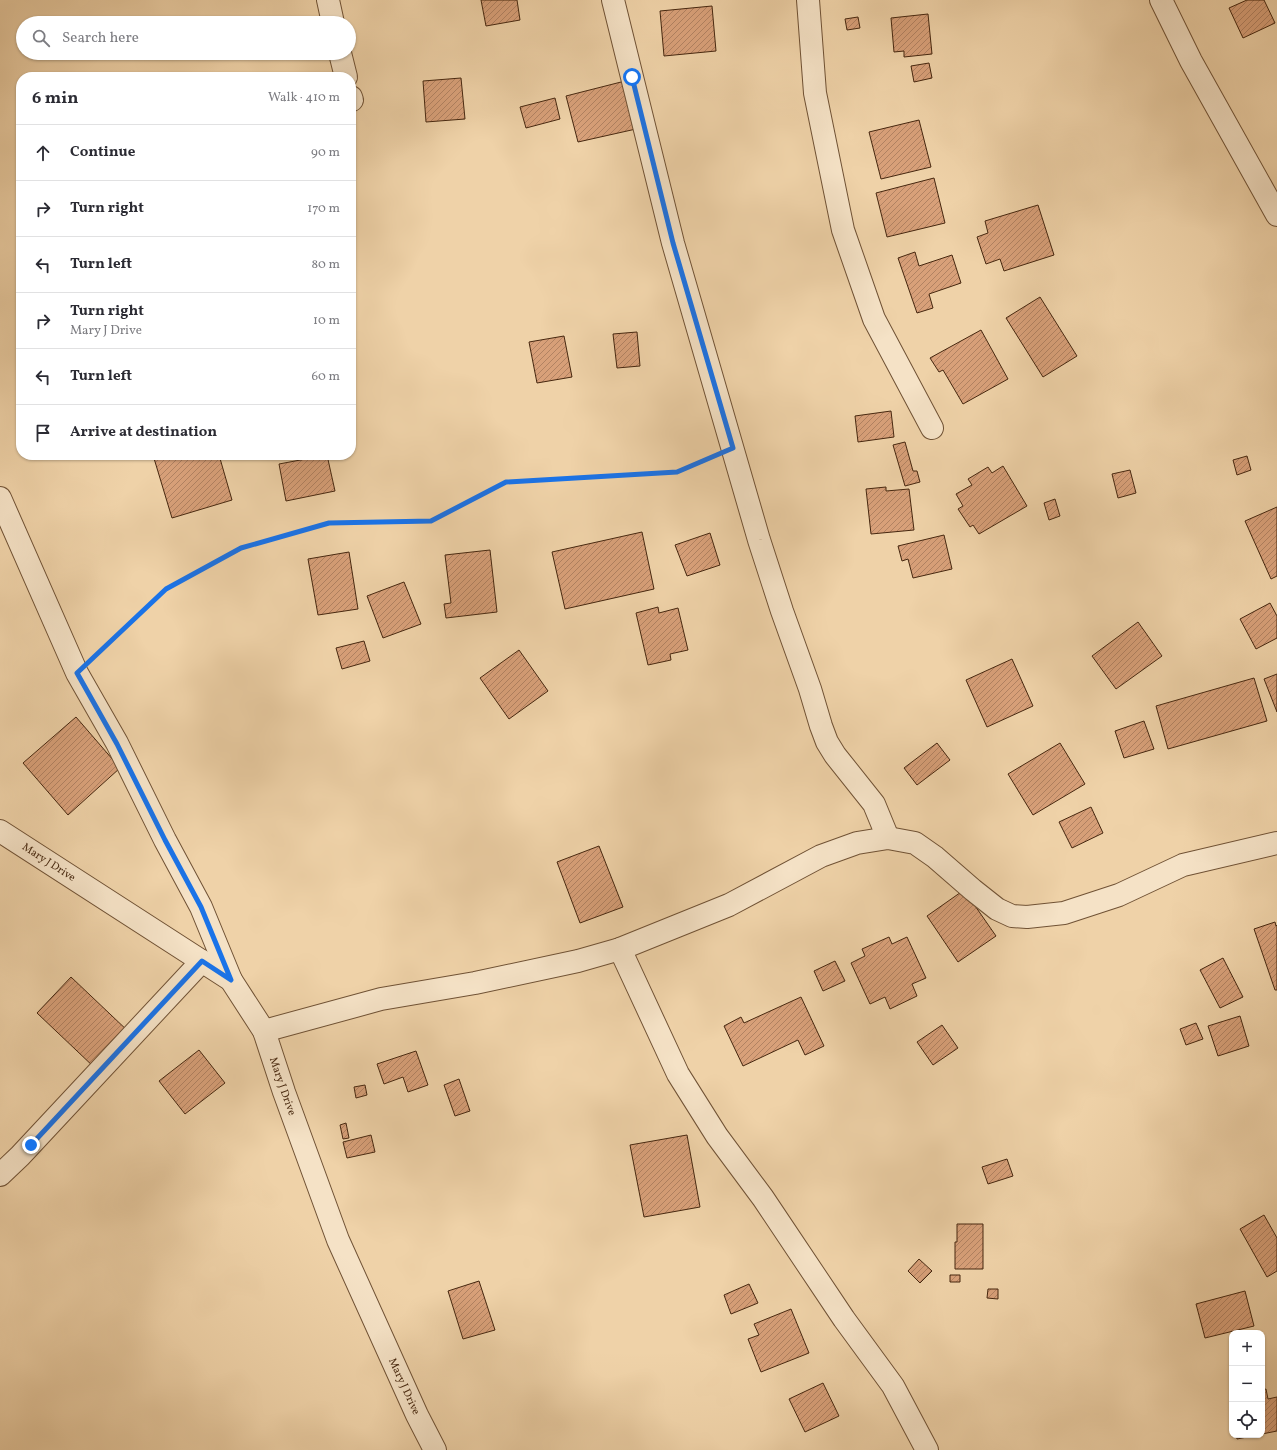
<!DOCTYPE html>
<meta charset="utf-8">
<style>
:root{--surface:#fff;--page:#f2f2f3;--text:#2b2b33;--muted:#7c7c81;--line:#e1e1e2}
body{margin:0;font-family:Vollkorn,serif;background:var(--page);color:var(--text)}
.controls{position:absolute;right:12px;bottom:12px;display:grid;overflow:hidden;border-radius:8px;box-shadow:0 1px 3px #0004}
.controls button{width:36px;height:36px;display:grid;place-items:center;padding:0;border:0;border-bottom:1px solid var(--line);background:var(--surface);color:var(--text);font:20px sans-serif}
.stop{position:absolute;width:12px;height:12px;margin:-9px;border:3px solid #1a73e8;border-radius:50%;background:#fff}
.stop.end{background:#1a73e8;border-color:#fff;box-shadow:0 1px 4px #0008}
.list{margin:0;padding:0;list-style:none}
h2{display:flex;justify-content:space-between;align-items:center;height:52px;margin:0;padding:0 16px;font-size:17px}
h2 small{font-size:13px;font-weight:400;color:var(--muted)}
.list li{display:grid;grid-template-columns:26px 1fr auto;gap:12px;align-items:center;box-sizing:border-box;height:56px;padding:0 16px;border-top:1px solid var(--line)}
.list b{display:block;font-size:15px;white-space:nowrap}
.list p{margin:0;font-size:13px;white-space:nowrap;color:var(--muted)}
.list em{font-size:13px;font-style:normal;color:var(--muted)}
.icon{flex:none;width:22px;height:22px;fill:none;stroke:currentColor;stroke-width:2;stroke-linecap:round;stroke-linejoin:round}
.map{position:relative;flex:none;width:1277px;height:1450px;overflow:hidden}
.search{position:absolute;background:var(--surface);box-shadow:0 1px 3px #0004;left:16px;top:16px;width:340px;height:44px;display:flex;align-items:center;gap:10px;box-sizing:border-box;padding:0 14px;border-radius:22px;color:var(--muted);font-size:15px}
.panel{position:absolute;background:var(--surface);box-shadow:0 1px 3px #0004;left:16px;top:72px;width:340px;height:388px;border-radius:16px}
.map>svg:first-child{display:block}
.building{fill:url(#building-hatch);stroke:#46270f}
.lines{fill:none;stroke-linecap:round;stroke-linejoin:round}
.minor-casing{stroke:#705235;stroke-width:24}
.path{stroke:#46270f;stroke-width:2.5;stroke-dasharray:1 2;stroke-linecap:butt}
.minor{stroke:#f5e2c6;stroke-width:22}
.route{stroke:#1a73e8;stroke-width:5}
.labels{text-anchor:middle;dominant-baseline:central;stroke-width:3.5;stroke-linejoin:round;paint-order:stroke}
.street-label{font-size:11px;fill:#46270f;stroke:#f5e2c6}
</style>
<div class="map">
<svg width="1277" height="1450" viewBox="0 0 1277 1450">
<defs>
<pattern id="building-hatch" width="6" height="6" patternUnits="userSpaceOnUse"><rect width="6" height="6" fill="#d8a079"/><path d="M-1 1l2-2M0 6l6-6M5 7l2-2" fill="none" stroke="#b18262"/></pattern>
</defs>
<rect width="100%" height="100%" fill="#efd2a8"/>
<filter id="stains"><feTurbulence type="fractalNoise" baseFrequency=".005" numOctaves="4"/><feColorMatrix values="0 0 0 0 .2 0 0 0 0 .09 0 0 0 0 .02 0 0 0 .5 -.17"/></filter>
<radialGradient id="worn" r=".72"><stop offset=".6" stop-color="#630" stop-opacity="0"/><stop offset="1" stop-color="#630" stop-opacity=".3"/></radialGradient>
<path class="building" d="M481,0H517L520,20L486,26Z
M1247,0H1264L1275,23L1243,38L1229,8Z
M712,6L716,51L664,56L660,11Z
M928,14L932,54L904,57V51L894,52L891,18Z
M858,17L860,28L847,30L845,19Z
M929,63L932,78L914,82L911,66Z
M461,78L465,119L426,122L423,81Z
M625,81L636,129L578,142L566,96Z
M555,98L560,119L526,128L520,107Z
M919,120L931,167L881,179L869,132Z
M934,178L945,223L887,237L876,193Z
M1038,205L1054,255L1004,271L1000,259L986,264L977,237L988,233L985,221Z
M915,252L919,266L952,255L961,283L929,294L933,308L917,313L898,258Z
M1040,297L1077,356L1043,377L1006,318Z
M981,330L1008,379L963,404L943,370L939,372L930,358Z
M637,332L640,366L617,368L613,334Z
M564,336L572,377L537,383L529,342Z
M891,411L894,437L858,442L855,416Z
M905,442L913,471H917L920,482L905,486L893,445Z
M153,455H219L232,500L172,518Z
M327,455L335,491L286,501L279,464Z
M1247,456L1251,470L1237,475L1233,460Z
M1003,466L1027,506L979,534L973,525L970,527L958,509L963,506L956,494L972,485L968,479L988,467L992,473Z
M1130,470L1136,493L1118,498L1112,474Z
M886,487V491L909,489L914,530L871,534L866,489Z
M1055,499L1060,516L1049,520L1044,503Z
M1277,507V576L1271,579L1245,521Z
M642,532L654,589L565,609L552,552Z
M710,533L720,565L687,576L675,545Z
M944,535L952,569L913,578L908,559L902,561L898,546Z
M490,550L497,612L446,618L444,604L451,603L445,555Z
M349,552L358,609L318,615L308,559Z
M404,582L421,624L383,638L367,596Z
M1270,603L1277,616V638L1256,649L1240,619Z
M658,607L659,613L678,608L688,650L670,654L671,660L648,665L636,613Z
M1138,622L1162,656L1116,689L1092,656Z
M364,641L370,661L342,669L336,648Z
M519,650L548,691L509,719L480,678Z
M1012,659L1033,706L987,727L966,680Z
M1277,674V712L1264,679Z
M1254,678L1267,721L1168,749L1156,706Z
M76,717L120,768L68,815L23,763Z
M1144,721L1154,749L1124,758L1115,731Z
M937,743L950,760L917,785L904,768Z
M1060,743L1085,784L1033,815L1008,774Z
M1091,807L1103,833L1072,848L1059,822Z
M599,846L623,907L580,923L557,862Z
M964,890L996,936L958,962L927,916Z
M1275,922L1276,926L1277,925V990H1275L1254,929Z
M889,937L892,944L907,937L926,978L912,984L917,996L890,1009L885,997L870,1004L851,963L865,956L862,949Z
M1223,958L1243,997L1220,1008L1200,970Z
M835,961L845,981L823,991L814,971Z
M71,977L130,1033L96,1069L37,1013Z
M801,997L824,1046L805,1055L798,1040L743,1066L724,1026L741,1017L744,1023Z
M1240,1016L1249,1046L1218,1056L1208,1026Z
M1196,1023L1203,1039L1186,1045L1180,1029Z
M942,1025L958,1048L933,1065L917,1042Z
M199,1050L225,1083L185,1114L159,1081Z
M416,1051L428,1085L408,1092L403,1077L384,1084L377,1064Z
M459,1079L470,1111L455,1116L444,1085Z
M365,1085L367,1095L356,1098L354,1087Z
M346,1123L349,1138L343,1139L340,1125Z
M371,1135L375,1152L347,1158L343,1142Z
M687,1135L700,1207L644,1217L630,1145Z
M1007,1159L1013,1176L988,1184L982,1167Z
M1264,1215L1277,1238V1271L1267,1277L1240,1229Z
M957,1224H983V1269H955V1242H957Z
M919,1259L932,1271L920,1283L908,1271Z
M950,1275H960V1282H950Z
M479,1281L495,1330L463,1339L448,1291Z
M749,1284L758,1303L731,1314L724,1295Z
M988,1289H998V1299L987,1298Z
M1245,1291L1254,1326L1205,1338L1196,1304Z
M791,1309L809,1353L761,1372L748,1339L759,1335L754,1324Z
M823,1383L839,1416L805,1432L789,1399Z
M1266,1389L1268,1399L1277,1397V1431L1262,1434V1390Z
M1236,1435H1257L1237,1439Z"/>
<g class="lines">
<g class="minor-casing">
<g id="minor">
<path d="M328,0L333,23"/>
<path d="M613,0L673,243L759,540L782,611L810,689L821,726L827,742L835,755L874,804L888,838"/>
<path d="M808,0L815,93L843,230L874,319L932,428"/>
<path d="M1161,0L1191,61L1277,215"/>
<path d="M340,53L346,77"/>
<path d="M351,97L352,100"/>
<path d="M0,498L77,673L117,743L165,840L201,907L231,980"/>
<path id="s1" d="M0,831L231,980L264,1031L284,1092L338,1240L417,1415L435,1450"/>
<path d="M620,949L678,1074L717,1136L763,1198L844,1319L893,1386L927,1450"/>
<path d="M264,1031L381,999L475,983L578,961L620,949L729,905L821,856L857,843L888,838L915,843L935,857L973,890L997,909L1012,916L1027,917L1064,913L1119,895L1183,865L1277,843"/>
<path d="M0,1175L20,1156L202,961"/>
</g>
</g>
<path class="path" d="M96,655L166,589L241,548L329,523L431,521L506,482L677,472L709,459"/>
<use href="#minor" class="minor"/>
</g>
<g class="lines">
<path class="route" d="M31,1145L202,961L231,980L201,907L165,840L117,744L77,673L166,589L241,548L329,523L431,521L506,482L677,472L733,448L673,243L632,77"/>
</g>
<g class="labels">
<g class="street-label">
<text stroke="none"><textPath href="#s1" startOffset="58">Mary J Drive</textPath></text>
<text stroke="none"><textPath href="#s1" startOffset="394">Mary J Drive</textPath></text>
<text stroke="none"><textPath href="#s1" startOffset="718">Mary J Drive</textPath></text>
</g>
</g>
<rect width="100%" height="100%" filter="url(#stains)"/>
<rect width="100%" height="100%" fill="url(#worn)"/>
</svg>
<div class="controls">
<button>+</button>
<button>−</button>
<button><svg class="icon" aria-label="locate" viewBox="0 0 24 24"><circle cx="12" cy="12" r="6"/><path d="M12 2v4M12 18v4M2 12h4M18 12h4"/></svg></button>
</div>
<div class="stop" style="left:632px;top:77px"></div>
<div class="stop end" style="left:31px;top:1145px"></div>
<div class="search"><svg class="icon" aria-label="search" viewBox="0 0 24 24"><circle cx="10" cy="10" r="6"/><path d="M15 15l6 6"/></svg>Search here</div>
<section class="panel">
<h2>6 min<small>Walk · 410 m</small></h2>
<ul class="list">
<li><svg class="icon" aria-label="ahead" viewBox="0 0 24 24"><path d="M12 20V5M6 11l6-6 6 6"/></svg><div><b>Continue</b></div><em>90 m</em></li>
<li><svg class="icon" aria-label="right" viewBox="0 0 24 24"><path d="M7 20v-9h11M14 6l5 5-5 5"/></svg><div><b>Turn right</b></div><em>170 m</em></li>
<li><svg class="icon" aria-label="left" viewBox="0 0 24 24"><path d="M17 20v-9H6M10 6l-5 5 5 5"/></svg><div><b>Turn left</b></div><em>80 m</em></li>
<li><svg class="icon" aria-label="right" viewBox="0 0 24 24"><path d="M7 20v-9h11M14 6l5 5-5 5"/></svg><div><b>Turn right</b><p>Mary J Drive</p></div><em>10 m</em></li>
<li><svg class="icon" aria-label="left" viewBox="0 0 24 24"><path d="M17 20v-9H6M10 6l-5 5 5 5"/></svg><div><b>Turn left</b></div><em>60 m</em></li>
<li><svg class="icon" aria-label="arrive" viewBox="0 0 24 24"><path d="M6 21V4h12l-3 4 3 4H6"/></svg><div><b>Arrive at destination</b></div></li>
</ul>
</section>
</div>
